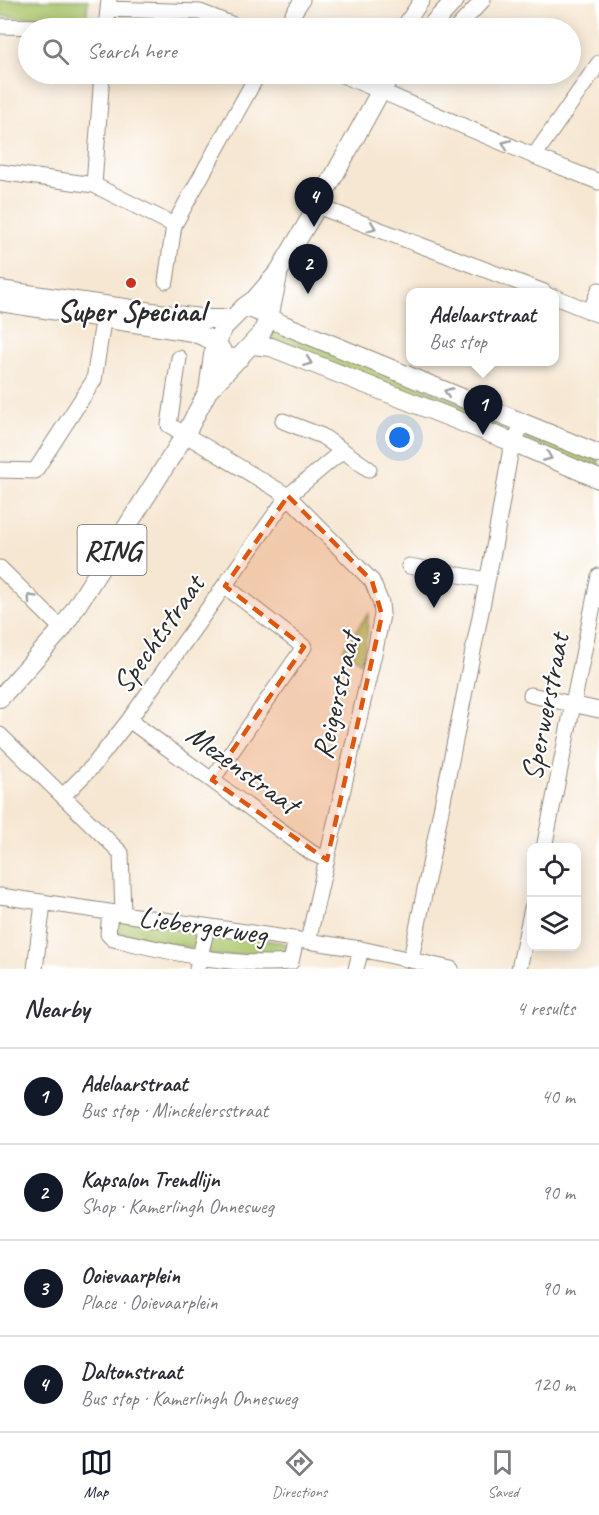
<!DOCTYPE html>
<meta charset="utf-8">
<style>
:root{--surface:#fff;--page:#f2f2f3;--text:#2b2b33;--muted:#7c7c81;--line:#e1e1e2;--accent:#111827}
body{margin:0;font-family:Caveat,sans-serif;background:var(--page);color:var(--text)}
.controls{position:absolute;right:18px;bottom:18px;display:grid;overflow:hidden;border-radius:12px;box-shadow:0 3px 15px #0003}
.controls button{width:54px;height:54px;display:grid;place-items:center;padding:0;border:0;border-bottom:2px solid var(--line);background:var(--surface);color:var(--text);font:30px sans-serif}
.you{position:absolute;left:400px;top:438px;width:21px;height:21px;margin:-15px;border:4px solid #fff;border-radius:50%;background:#1a73e8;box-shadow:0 0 0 9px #1a73e833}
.badge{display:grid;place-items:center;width:39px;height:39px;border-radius:50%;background:var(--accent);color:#fff;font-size:20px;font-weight:700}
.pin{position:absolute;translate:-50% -50px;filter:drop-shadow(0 2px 3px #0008)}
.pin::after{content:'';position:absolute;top:32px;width:21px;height:18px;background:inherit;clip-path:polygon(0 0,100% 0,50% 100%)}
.popup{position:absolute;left:406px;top:288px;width:153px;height:78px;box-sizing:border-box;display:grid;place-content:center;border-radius:12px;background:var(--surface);filter:drop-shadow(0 2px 4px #0005);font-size:20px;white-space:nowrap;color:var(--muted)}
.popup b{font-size:22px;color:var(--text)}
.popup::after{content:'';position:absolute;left:50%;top:100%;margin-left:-12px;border:12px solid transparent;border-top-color:var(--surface)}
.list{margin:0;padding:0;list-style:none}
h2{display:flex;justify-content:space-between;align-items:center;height:78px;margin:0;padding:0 24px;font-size:26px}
h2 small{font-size:20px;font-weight:400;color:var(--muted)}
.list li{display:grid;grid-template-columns:39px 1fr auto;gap:18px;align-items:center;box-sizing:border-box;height:96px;padding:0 24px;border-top:2px solid var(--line)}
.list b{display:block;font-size:22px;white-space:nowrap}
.list p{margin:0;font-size:20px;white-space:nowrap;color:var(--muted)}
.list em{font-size:20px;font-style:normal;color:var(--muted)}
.icon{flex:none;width:33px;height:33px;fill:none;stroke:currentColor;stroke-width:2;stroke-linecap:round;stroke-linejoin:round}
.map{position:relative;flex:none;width:599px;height:969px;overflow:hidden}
.search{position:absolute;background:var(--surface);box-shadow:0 3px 15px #0003;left:18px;right:18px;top:18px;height:66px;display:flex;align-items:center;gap:15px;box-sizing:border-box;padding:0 21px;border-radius:33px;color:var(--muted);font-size:22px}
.sheet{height:462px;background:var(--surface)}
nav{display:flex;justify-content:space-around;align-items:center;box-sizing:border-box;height:84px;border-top:2px solid var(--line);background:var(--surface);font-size:16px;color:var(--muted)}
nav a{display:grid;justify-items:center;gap:3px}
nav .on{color:var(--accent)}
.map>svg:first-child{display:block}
.green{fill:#abc46a;stroke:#6b784a;stroke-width:1.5}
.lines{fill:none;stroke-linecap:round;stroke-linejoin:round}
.minor-casing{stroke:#90897e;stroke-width:17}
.major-casing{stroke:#90897e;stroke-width:20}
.minor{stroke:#fff;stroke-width:15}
.major{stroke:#fff;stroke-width:18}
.oneway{stroke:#a0a0a0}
.marked{fill:#df570e;fill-opacity:0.2;stroke:#df570e;stroke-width:4.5;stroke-dasharray:12 8;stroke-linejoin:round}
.poi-dot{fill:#c8321e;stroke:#fff;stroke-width:2}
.labels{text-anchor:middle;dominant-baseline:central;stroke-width:4.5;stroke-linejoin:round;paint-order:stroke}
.shield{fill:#fff;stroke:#6b6b6b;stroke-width:1.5}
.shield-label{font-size:28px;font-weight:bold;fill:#2b2b2b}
.poi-label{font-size:30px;font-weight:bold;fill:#2b2b2b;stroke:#fff}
.street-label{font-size:30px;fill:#2b2b2b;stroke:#fff}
</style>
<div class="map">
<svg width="599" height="969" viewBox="0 0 599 969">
<rect width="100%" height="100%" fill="#fff"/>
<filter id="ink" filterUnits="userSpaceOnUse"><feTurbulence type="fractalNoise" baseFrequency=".0167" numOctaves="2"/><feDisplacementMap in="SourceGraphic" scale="12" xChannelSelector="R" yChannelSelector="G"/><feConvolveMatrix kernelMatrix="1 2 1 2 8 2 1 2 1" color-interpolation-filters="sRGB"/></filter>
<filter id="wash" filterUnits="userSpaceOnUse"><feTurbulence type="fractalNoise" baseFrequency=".008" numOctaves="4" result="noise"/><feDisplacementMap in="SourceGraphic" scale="24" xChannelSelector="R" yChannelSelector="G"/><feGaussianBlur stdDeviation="1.35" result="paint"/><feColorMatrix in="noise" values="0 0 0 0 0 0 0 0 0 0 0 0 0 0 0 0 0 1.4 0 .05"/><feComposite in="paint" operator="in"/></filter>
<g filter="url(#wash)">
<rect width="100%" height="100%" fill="#f6e7d2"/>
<path class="green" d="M0,0H88L86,20L0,16Z
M273,327L511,423L512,430L508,433L265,339Z
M528,434L599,460V474L524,440Z
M368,614L367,636L362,662L343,649Z
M117,918L191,930C198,936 198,940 196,949L112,932Z
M220,933L284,943L290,948L288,955L212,956L207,952L210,939Z"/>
</g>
<g filter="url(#ink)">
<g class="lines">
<g class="minor-casing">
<path id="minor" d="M108,9L200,12L241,28
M0,26L80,28
M106,28L109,0
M284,28L302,0
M403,28L422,0
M457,28L483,0
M340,74L534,156L599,182
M534,156L599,63
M0,172L94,185L174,225
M94,185L102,74
M317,206L544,292
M166,281L174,225L258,74
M555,297L599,315
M590,312L599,290
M179,358L169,425L288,496L372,581L381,603L382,615L376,645L308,941
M283,421L322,436L369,469
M0,470L35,471L94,380L105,308
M409,566L487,580
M0,568L62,629
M531,695L599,710
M129,720L312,853L327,860
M0,735L121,853L123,914
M212,780L304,647L225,586
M63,796L93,766L129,720L288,496L342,451
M544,848L599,576
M0,896L361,949L451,969
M110,912L108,934L113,939C172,952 230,967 291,962L296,939
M411,959L494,547L510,454L522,423
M35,969L43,903
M197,969L207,927
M356,969L361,949
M519,969L532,908"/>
</g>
<g class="major-casing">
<path id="major" d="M429,28L455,0
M0,290L166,314L210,319H231
M0,302L192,332C199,335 210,338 216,343C227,354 219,358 240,358
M244,307C259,309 270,319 284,325L599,454
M252,345L271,347L515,443L599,479
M208,391L261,334L269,318L278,276
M0,698L62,629L185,435L208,391L213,355L222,329L244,307L255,299L279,271L314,212L380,92L392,74"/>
</g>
<use href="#minor" class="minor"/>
<use href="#major" class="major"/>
</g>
<defs><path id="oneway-chevron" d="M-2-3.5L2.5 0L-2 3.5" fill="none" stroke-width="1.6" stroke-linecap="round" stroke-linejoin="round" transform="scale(1.5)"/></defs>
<g class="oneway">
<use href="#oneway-chevron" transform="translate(506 144) rotate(-157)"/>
<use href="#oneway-chevron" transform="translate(372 227) rotate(21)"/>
<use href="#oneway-chevron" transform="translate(308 362) rotate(21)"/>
<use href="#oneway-chevron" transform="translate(448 392) rotate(-158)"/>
<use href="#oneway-chevron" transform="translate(548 457) rotate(23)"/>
<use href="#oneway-chevron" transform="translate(31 598) rotate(-133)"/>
</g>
</g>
<path class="marked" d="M288,496L372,581L382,615L327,860L212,780L304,647L225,586Z"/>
<circle class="poi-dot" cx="131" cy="283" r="6"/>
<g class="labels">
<rect class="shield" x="77.5" y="525" width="69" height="50" rx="4.5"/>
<g class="shield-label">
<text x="112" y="550">RING</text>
</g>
<g class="poi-label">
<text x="131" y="311">Super Speciaal</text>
</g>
<g class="street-label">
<text transform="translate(158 634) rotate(-55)">Spechtstraat</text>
<text transform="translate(336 696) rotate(-77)">Reigerstraat</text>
<text transform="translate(545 707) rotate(-79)">Sperwerstraat</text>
<text transform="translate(243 769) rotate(36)">Mezenstraat</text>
<text transform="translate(203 925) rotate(8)">Liebergerweg</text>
</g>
</g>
</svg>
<div class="controls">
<button><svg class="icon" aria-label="locate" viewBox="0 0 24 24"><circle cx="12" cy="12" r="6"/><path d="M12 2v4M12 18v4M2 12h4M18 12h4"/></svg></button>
<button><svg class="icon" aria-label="layers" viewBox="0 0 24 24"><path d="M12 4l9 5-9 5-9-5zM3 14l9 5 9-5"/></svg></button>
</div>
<div class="you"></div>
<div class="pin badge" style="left:483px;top:435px">1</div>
<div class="popup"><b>Adelaarstraat</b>Bus stop</div>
<div class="pin badge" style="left:308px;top:294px">2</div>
<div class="pin badge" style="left:434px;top:608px">3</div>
<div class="pin badge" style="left:314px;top:227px">4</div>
<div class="search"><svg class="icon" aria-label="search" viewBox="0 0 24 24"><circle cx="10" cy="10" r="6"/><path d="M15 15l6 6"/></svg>Search here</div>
</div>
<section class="sheet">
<h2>Nearby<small>4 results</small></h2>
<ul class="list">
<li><span class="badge">1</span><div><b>Adelaarstraat</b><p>Bus stop · Minckelersstraat</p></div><em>40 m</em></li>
<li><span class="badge">2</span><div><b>Kapsalon Trendlijn</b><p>Shop · Kamerlingh Onnesweg</p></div><em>90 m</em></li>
<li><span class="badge">3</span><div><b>Ooievaarplein</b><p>Place · Ooievaarplein</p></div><em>90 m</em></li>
<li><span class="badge">4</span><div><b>Daltonstraat</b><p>Bus stop · Kamerlingh Onnesweg</p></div><em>120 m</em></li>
</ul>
</section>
<nav>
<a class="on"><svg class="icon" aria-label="map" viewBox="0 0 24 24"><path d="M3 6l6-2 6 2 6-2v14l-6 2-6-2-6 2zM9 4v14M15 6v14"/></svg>Map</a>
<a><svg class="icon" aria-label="directions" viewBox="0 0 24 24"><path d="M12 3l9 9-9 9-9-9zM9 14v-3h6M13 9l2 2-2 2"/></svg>Directions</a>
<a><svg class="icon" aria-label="saved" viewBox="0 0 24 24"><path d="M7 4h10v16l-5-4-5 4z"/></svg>Saved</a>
</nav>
